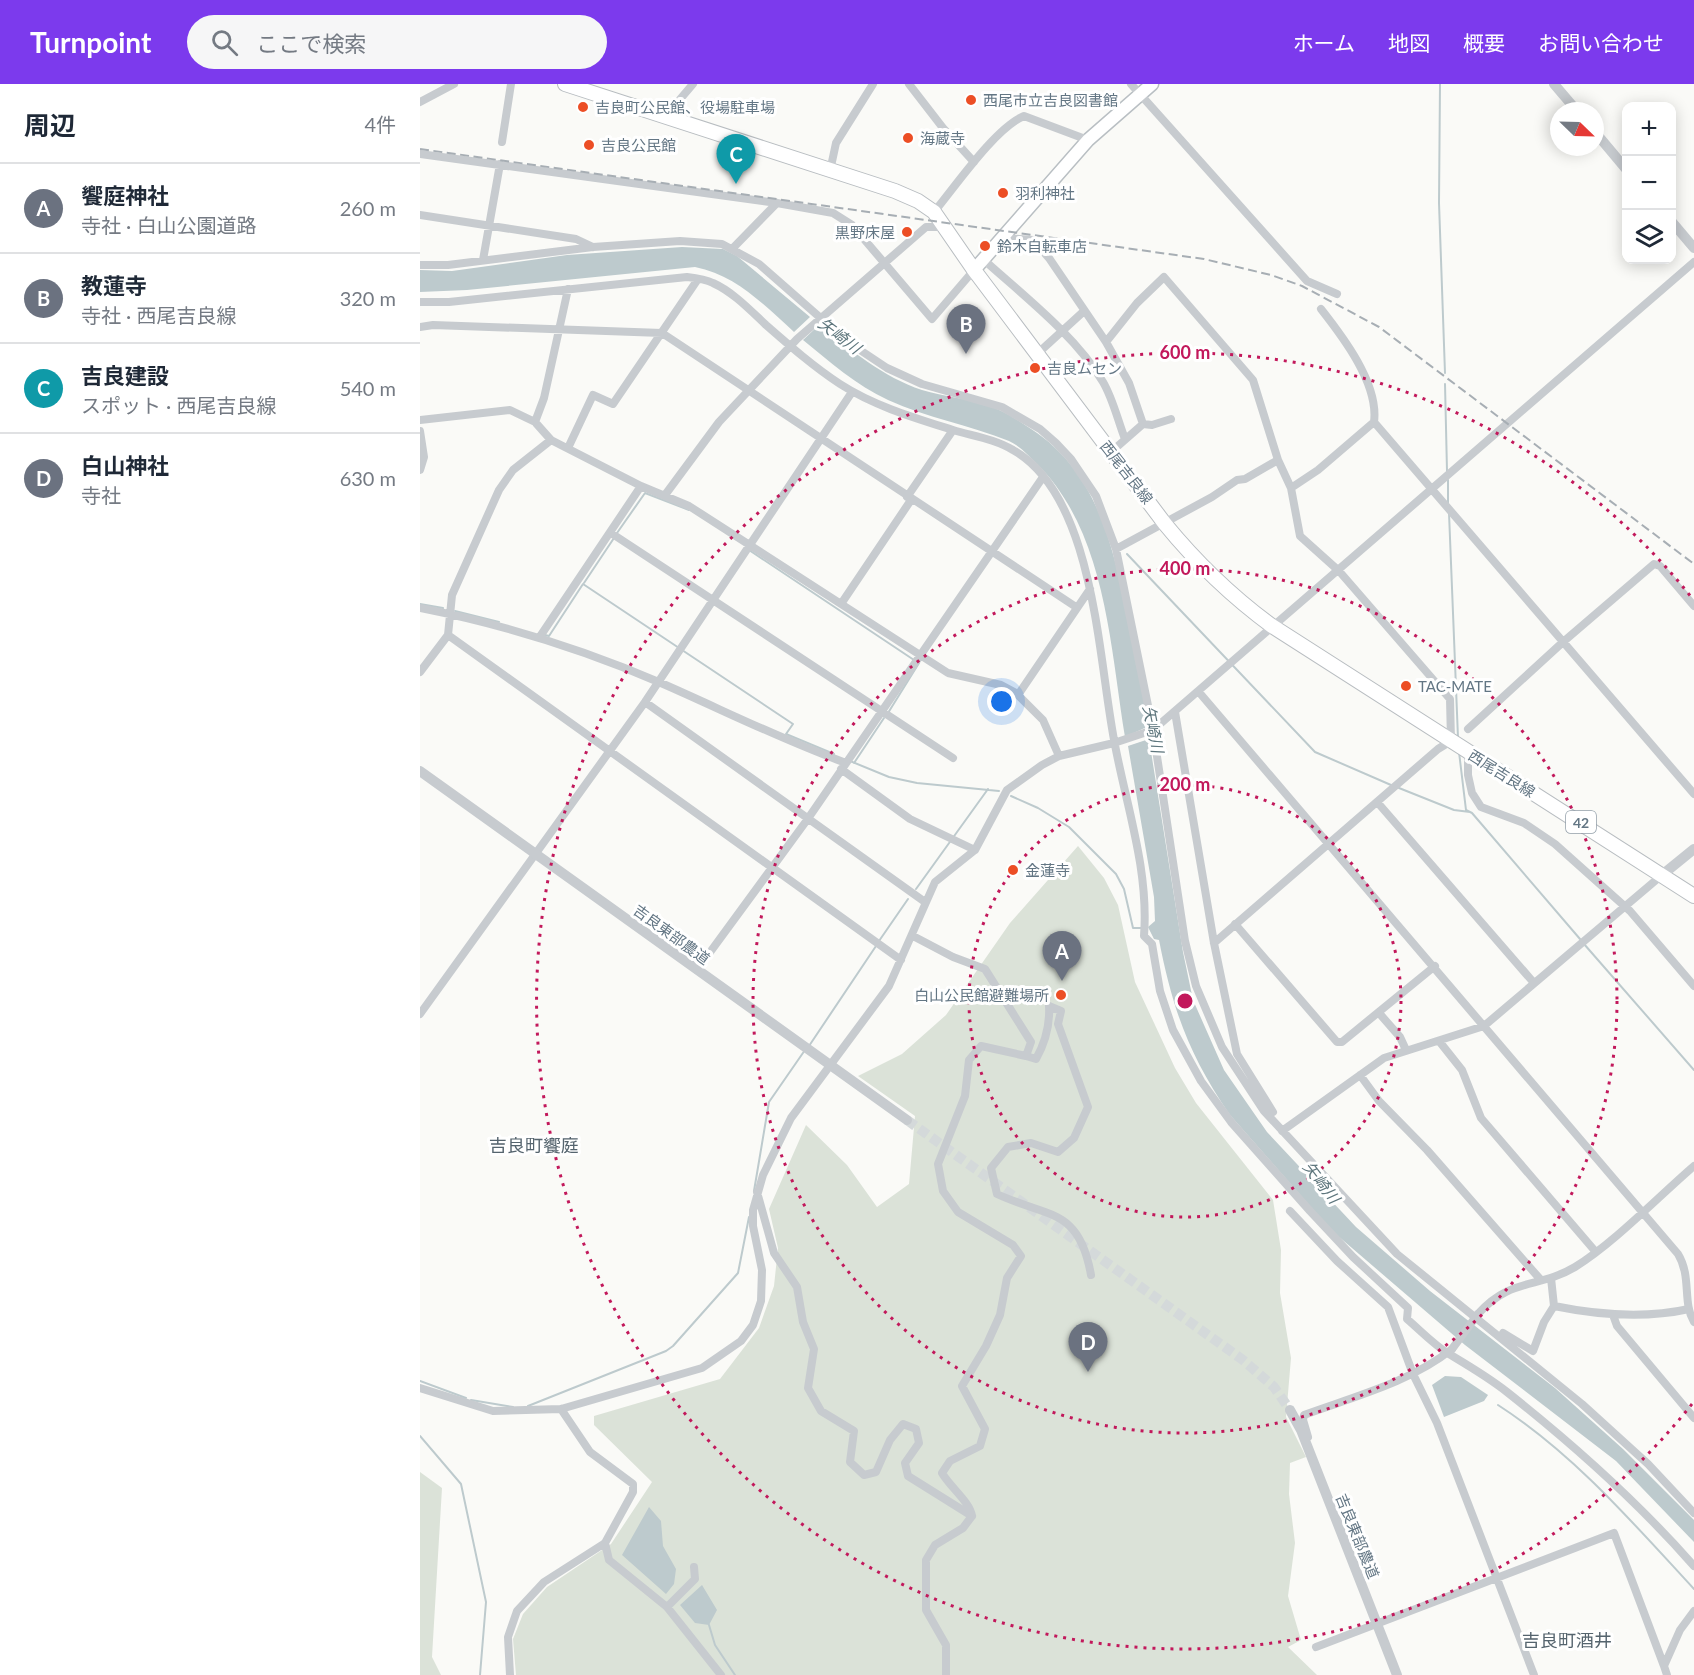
<!DOCTYPE html>
<html lang="ja">
<meta charset="utf-8">
<style>
:root{--surface:#fff;--page:#f6f6f7;--text:#1f2937;--muted:#747a83;--line:#e0e1e3;--accent:#7c3aed}
body{margin:0;font-family:Lato,"Noto Sans JP",sans-serif;background:var(--page);color:var(--text)}
.controls{position:absolute;right:18px;top:18px;display:grid;overflow:hidden;border-radius:12px;box-shadow:0 3px 15px #0003}
.controls button{width:54px;height:54px;display:grid;place-items:center;padding:0;border:0;border-bottom:2px solid var(--line);background:var(--surface);color:var(--text);font:30px sans-serif}
.compass{position:absolute;left:1130px;top:18px;width:54px;height:54px;border-radius:50%;background:var(--surface);box-shadow:0 3px 15px #0003;rotate:113deg}
.you{position:absolute;left:582px;top:618px;width:21px;height:21px;margin:-15px;border:4px solid #fff;border-radius:50%;background:#1a73e8;box-shadow:0 0 0 9px #1a73e833}
.badge{display:grid;place-items:center;width:39px;height:39px;border-radius:50%;background:var(--accent);color:#fff;font-size:20px;font-weight:700}
.pin{position:absolute;translate:-50% -50px;filter:drop-shadow(0 2px 3px #0008)}
.pin::after{content:'';position:absolute;top:32px;width:21px;height:18px;background:inherit;clip-path:polygon(0 0,100% 0,50% 100%)}
.list{margin:0;padding:0;list-style:none}
h2{display:flex;justify-content:space-between;align-items:center;height:78px;margin:0;padding:0 24px;font-size:26px}
h2 small{font-size:20px;font-weight:400;color:var(--muted)}
.list li{display:grid;grid-template-columns:39px 1fr auto;gap:18px;align-items:center;box-sizing:border-box;height:90px;padding:0 24px;border-top:2px solid var(--line)}
.list b{display:block;font-size:22px;white-space:nowrap}
.list p{margin:0;font-size:20px;white-space:nowrap;color:var(--muted)}
.list em{font-size:20px;font-style:normal;color:var(--muted)}
.icon{flex:none;width:33px;height:33px;fill:none;stroke:currentColor;stroke-width:2;stroke-linecap:round;stroke-linejoin:round}
.map{position:relative;flex:none;width:1274px;height:1591px;overflow:hidden}
header{display:flex;align-items:center;gap:36px;box-sizing:border-box;height:84px;padding:0 30px;background:var(--accent);color:#fff}
header strong{font-size:28px}
nav{display:flex;gap:33px;margin-inline-start:auto;font-size:21px}
.search{width:420px;height:54px;background:var(--page);display:flex;align-items:center;gap:15px;box-sizing:border-box;padding:0 21px;border-radius:33px;color:var(--muted);font-size:22px}
main{display:flex}
aside{flex:1;background:var(--surface)}
.map>svg:first-child{display:block}
.green{fill:#dbe2d8}
.water{fill:#bdcacd}
.lines{fill:none;stroke-linecap:round;stroke-linejoin:round}
.stream{stroke:#bdcacd;stroke-width:2}
.tertiary-tunnel{stroke:#d4d9da;stroke-width:10;stroke-dasharray:10 5;stroke-linecap:butt}
.secondary-casing{stroke:#b9bfc3;stroke-width:15}
.primary-casing{stroke:#b8bdc1;stroke-width:16}
.minor{stroke:#c7cbcf;stroke-width:8}
.tertiary{stroke:#c7cbcf;stroke-width:10}
.secondary{stroke:#fff;stroke-width:12}
.primary{stroke:#fff;stroke-width:14}
.rail{stroke:#a7aeb4;stroke-width:2;stroke-dasharray:9 4.5;stroke-linecap:butt}
.minor-bridge{stroke:#c7cbcf;stroke-width:8}
.ring{fill:none;stroke:#c2185b;stroke-width:3;stroke-dasharray:3 6}
.poi-dot{fill:#ec4e25;stroke:#fff;stroke-width:2}
.labels{text-anchor:middle;dominant-baseline:central;stroke-width:6;stroke-linejoin:round;paint-order:stroke}
.shield{fill:#fff;stroke:#929fa9;stroke-width:1.5}
.shield-label{font-size:14px;font-weight:bold;fill:#637684}
.poi-label{font-size:15px;fill:#637684;stroke:#fff;text-anchor:start}
.street-label{font-size:15px;fill:#637684;stroke:#fff}
.water-label{font-size:16px;font-style:italic;fill:#5e767d;stroke:#fff}
.quarter-label{font-size:18px;fill:#55646e;stroke:#fff}
.centre{fill:#c2185b;stroke:#fff;stroke-width:3}
.ring-label{font-size:18px;text-anchor:middle;font-weight:bold;fill:#c2185b;stroke:#fff;stroke-width:6;stroke-linejoin:round;paint-order:stroke}
</style>
<header>
<strong>Turnpoint</strong>
<div class="search"><svg class="icon" aria-label="search" viewBox="0 0 24 24"><circle cx="10" cy="10" r="6"/><path d="M15 15l6 6"/></svg>ここで検索</div>
<nav><a>ホーム</a><a>地図</a><a>概要</a><a>お問い合わせ</a></nav>
</header>
<main>
<aside>
<h2>周辺<small>4件</small></h2>
<ul class="list">
<li><span class="badge" style="background:#6b7280">A</span><div><b>饗庭神社</b><p>寺社 · 白山公園道路</p></div><em>260 m</em></li>
<li><span class="badge" style="background:#6b7280">B</span><div><b>教蓮寺</b><p>寺社 · 西尾吉良線</p></div><em>320 m</em></li>
<li><span class="badge" style="background:#0f9aa8">C</span><div><b>吉良建設</b><p>スポット · 西尾吉良線</p></div><em>540 m</em></li>
<li><span class="badge" style="background:#6b7280">D</span><div><b>白山神社</b><p>寺社</p></div><em>630 m</em></li>
</ul>
</aside>
<div class="map">
<svg width="1274" height="1591" viewBox="0 0 1274 1591">
<rect width="100%" height="100%" fill="#fafaf7"/>
<path class="green" d="M658,762L684,794L698,821L715,898L755,984L776,1019L853,1116L861,1166L860,1209L871,1274L866,1333L886,1373L870,1379L869,1410L875,1459L868,1512L881,1556L868,1563L897,1591H96L93,1555L103,1530L127,1503L191,1460L232,1398L174,1341V1332L300,1295L339,1244L354,1202L358,1164L349,1125L386,1041L427,1081L457,1123L489,1100L495,1032L438,992L482,970L526,931L590,839Z
M0,1388L22,1404L12,1573L21,1591H0Z"/>
<path class="water" d="M262,163L303,165L317,172L390,233L374,248C344,221 316,191 275,183L47,206L0,208V186L32,187L147,171Z
M399,241C431,266 463,293 502,306C524,313 548,314 569,322C582,326 594,334 605,341C675,383 692,456 707,531C714,568 722,605 729,642L705,653C690,562 686,448 617,380C609,372 600,362 589,357C550,341 507,334 468,316C436,301 410,278 383,256Z
M729,655L763,868L773,916L804,986L847,1048L936,1143L1010,1207L1135,1304L1203,1365L1274,1436V1458L1196,1377L1045,1261L911,1146L810,1031C769,971 753,927 739,856L734,855L728,843L735,837L734,813L708,662Z
M1025,1292L1041,1293L1068,1311L1064,1317L1024,1333L1012,1301Z
M229,1423L241,1437L243,1462L256,1485L254,1500L246,1510L202,1471Z
M282,1501L297,1526L289,1541L275,1539L260,1521Z"/>
<g class="lines">
<path class="stream" d="M1020,0L1019,119L1025,289
M1025,300L1027,387
M1028,396V420
M1029,429L1038,654
M197,449L225,409L269,426
M329,466L494,576
M707,470L895,668L971,701
M164,499L194,454
M0,520L23,524
M35,527L79,538
M125,551L129,552L163,500L373,640L366,650L414,670
M468,629L499,579
M1039,668L1046,726L1052,729L1160,855
M430,677L469,693L497,699L579,707
M434,679L464,634
M979,704L1034,726L1050,728
M591,712L618,724L649,743L696,790L704,805L713,844H722
M496,805L568,705
M459,857L488,815
M1164,860L1274,986
M389,962L456,862
M334,1107L349,1018L385,966
M0,1297L46,1314
M51,1316L93,1323
M1078,1321C1154,1370 1213,1439 1274,1505
M108,1322L246,1267L253,1262L318,1189L329,1133
M0,1352L41,1400L66,1518L60,1591
M289,1541L295,1561L315,1591"/>
<path class="tertiary-tunnel" d="M487,1036L823,1276L854,1303L870,1326"/>
<g class="secondary-casing">
<path id="secondary" d="M554,186L668,56L732,0"/>
</g>
<g class="primary-casing">
<path id="primary" d="M145,0L475,107L498,117L514,128L554,186L745,440C777,479 811,512 852,542L1274,812"/>
</g>
<path class="minor" d="M489,0L523,44L554,78
M711,0L887,197L917,210
M0,18L34,0
M245,33L273,0
M82,58L91,0
M0,70L357,119L413,129L432,141L512,235L554,186
M410,87L416,59L453,0
M514,128C535,103 575,44 604,32L668,56
M0,131L156,155L173,163
M584,154L613,156L629,174L686,258L717,219L744,193L833,296L858,376L871,404L880,452L919,487L1030,615L1031,657L1018,665L794,859
M313,164L357,119
M63,176L80,80
M564,176C604,212 656,252 683,298C693,315 698,337 705,355
M0,181H28L173,163L260,157L302,160L339,180L428,258L467,284L502,300L582,323L620,345L636,359L651,375L676,412L696,465L733,646L765,857L776,902L802,963L844,1027L977,1170L1162,1320L1228,1380L1274,1429
M0,218H29L267,193C276,194 285,195 293,199C313,208 330,226 346,241C370,262 394,283 420,300C454,322 495,334 533,346C553,352 575,355 593,366C676,413 678,578 695,661C707,724 729,787 724,852L732,860L740,907L753,946L781,997L811,1038L890,1127L933,1173L988,1224L987,1235C1001,1247 1014,1261 1029,1270C1049,1282 1068,1293 1087,1308C1154,1361 1217,1417 1274,1482
M0,243L13,241L242,249L656,523
M686,258L709,299L723,340
M617,270L663,228
M0,336L90,326L115,338L131,356L221,402
M115,338L124,314L148,205
M954,338L1274,710
M0,347L4,373L0,386
M131,356L93,386L79,406L32,511L28,551L481,876
M148,364L173,311L193,320L278,195
M691,368L723,340L732,341L751,335
M871,404L898,386L954,338C959,300 923,253 901,225
M245,411L299,338L377,255L506,143H525
M487,413L533,346
M191,449L533,674
M696,465L792,413L817,396L825,395L858,376
M421,520L491,416
M0,524C81,540 165,566 241,599C303,626 362,656 426,679
M119,554L221,402L269,422L528,589L581,601L596,609L623,636L639,672
M0,588L28,551
M778,607L1258,1170C1272,1193 1262,1218 1274,1238
M598,611L670,505
M225,618L505,818
M755,628L794,859L817,970L853,1028
M1048,645L1143,558L1234,480L1240,482L1274,522
M1048,668V691L1052,709L1061,723L1104,739L1135,760L1210,827L1274,902
M421,685L490,735L555,766
M958,719L1114,899
M815,840L917,958H922L1015,882
M493,852L533,873L565,885L611,958L606,972L561,962L549,976L545,1012L518,1080L523,1107L538,1128L593,1161L601,1172L587,1194L580,1231L566,1262L542,1302L565,1345L560,1362L530,1377L522,1389C530,1403 550,1418 552,1432
M277,886L387,736L623,393
M959,929L980,953L986,966
M0,930L225,618L432,308
M1019,957L1042,986L1061,1034L1175,1167
M606,972L616,975C625,959 630,940 629,922L641,927L638,940L668,1023L654,1054L638,1068L611,1059L588,1063L571,1084L577,1110C628,1134 659,1123 671,1191
M940,991L959,1017L1007,1066L1120,1195
M862,1047L964,974L1064,942L1242,791
M337,1108L354,1169L377,1203L383,1238L394,1265L388,1304L401,1327L434,1347L430,1378L444,1391L456,1388L470,1356L483,1340L496,1345L499,1359L485,1379L488,1392L552,1432L543,1444L515,1461L506,1476V1526L526,1561V1591
M870,1127L917,1177L968,1223L993,1290L1017,1339L1114,1591
M1134,1222C1178,1231 1224,1235 1269,1225
M1058,1230C1091,1193 1118,1205 1155,1183C1194,1159 1238,1113 1274,1082
M1193,1231L1197,1242L1274,1334
M1083,1249L1113,1267L1124,1238L1134,1222L1131,1194
M0,1304L73,1327L141,1325L282,1284L321,1257L333,1241L341,1217L342,1186L333,1142V1126L343,1091L371,1034L469,902L515,798L555,766L587,706L622,681L639,672L694,659L733,646L1274,178
M888,1353L883,1336L884,1331C933,1313 991,1298 1032,1265
M185,1459L189,1476L247,1523L301,1591
M247,1523L275,1495L274,1483
M896,1563L1194,1449L1244,1582
M90,1591L88,1553L97,1527L124,1498L185,1459L213,1408V1400L170,1368L141,1325
M1247,1591L1244,1582L1260,1546L1274,1527"/>
<path class="tertiary" d="M1134,0L1157,27
M1175,48L1206,85
M1252,138L1274,164
M0,687L487,1036
M1242,791L1274,765
M870,1326L881,1346L977,1591"/>
<use href="#secondary" class="secondary"/>
<use href="#primary" class="primary"/>
<path class="rail" d="M0,65L784,175L851,191L882,202L959,243L1274,480"/>
<path class="minor-bridge" d="M1032,1265L1058,1230"/>
</g>
<g class="ring">
<circle cx="765" cy="917" r="216"/>
<circle cx="765" cy="917" r="432"/>
<path d="M1272 1320A648 648 0 1 1 1272 514"/>
</g>
<g class="poi-dot">
<circle cx="551" cy="16" r="6"/>
<circle cx="163" cy="23" r="6"/>
<circle cx="488" cy="54" r="6"/>
<circle cx="169" cy="61" r="6"/>
<circle cx="583" cy="109" r="6"/>
<circle cx="487" cy="148" r="6"/>
<circle cx="565" cy="162" r="6"/>
<circle cx="615" cy="284" r="6"/>
<circle cx="986" cy="602" r="6"/>
<circle cx="593" cy="786" r="6"/>
<circle cx="641" cy="911" r="6"/>
</g>
<g class="labels">
<rect class="shield" x="1146" y="727" width="30" height="22" rx="4.5"/>
<g class="shield-label">
<text x="1161" y="738">42</text>
</g>
<g class="poi-label">
<text x="563" y="16">西尾市立吉良図書館</text>
<text x="175" y="23">吉良町公民館、役場駐車場</text>
<text x="500" y="54">海蔵寺</text>
<text x="181" y="61">吉良公民館</text>
<text x="595" y="109">羽利神社</text>
<text x="475" y="148" text-anchor="end">黒野床屋</text>
<text x="577" y="162">鈴木自転車店</text>
<text x="627" y="284">吉良ムセン</text>
<text x="998" y="602">TAC-MATE</text>
<text x="605" y="786">金蓮寺</text>
<text x="629" y="911" text-anchor="end">白山公民館避難場所</text>
</g>
<g class="street-label">
<text transform="translate(707 388) rotate(52)">西尾吉良線</text>
<text transform="translate(1082 689) rotate(32)">西尾吉良線</text>
<text transform="translate(252 850) rotate(36)">吉良東部農道</text>
<text transform="translate(938 1452) rotate(68)">吉良東部農道</text>
</g>
<g class="water-label">
<text transform="translate(420 251) rotate(37)">矢崎川</text>
<text transform="translate(734 645) rotate(79)">矢崎川</text>
<text transform="translate(902 1098) rotate(52)">矢崎川</text>
</g>
<g class="quarter-label">
<text x="114" y="1061">吉良町饗庭</text>
<text x="1147" y="1556">吉良町酒井</text>
</g>
</g>
<circle cx="765" cy="917" r="9" class="centre"/>
<g class="ring-label">
<text x="765" y="275">600 m</text>
<text x="765" y="491">400 m</text>
<text x="765" y="707">200 m</text>
</g>
</svg>
<div class="controls">
<button>+</button>
<button>−</button>
<button><svg class="icon" aria-label="layers" viewBox="0 0 24 24"><path d="M12 4l9 5-9 5-9-5zM3 14l9 5 9-5"/></svg></button>
</div>
<svg class="compass" viewBox="-18 -18 36 36"><path d="M0-13l5 13h-10z" fill="#e53935"/><path d="M0 13l5-13h-10z" fill="#747a83"/></svg>
<div class="you"></div>
<div class="pin badge" style="left:642px;top:897px;background:#6b7280">A</div>
<div class="pin badge" style="left:546px;top:270px;background:#6b7280">B</div>
<div class="pin badge" style="left:316px;top:100px;background:#0f9aa8">C</div>
<div class="pin badge" style="left:668px;top:1288px;background:#6b7280">D</div>
</div>
</main>
